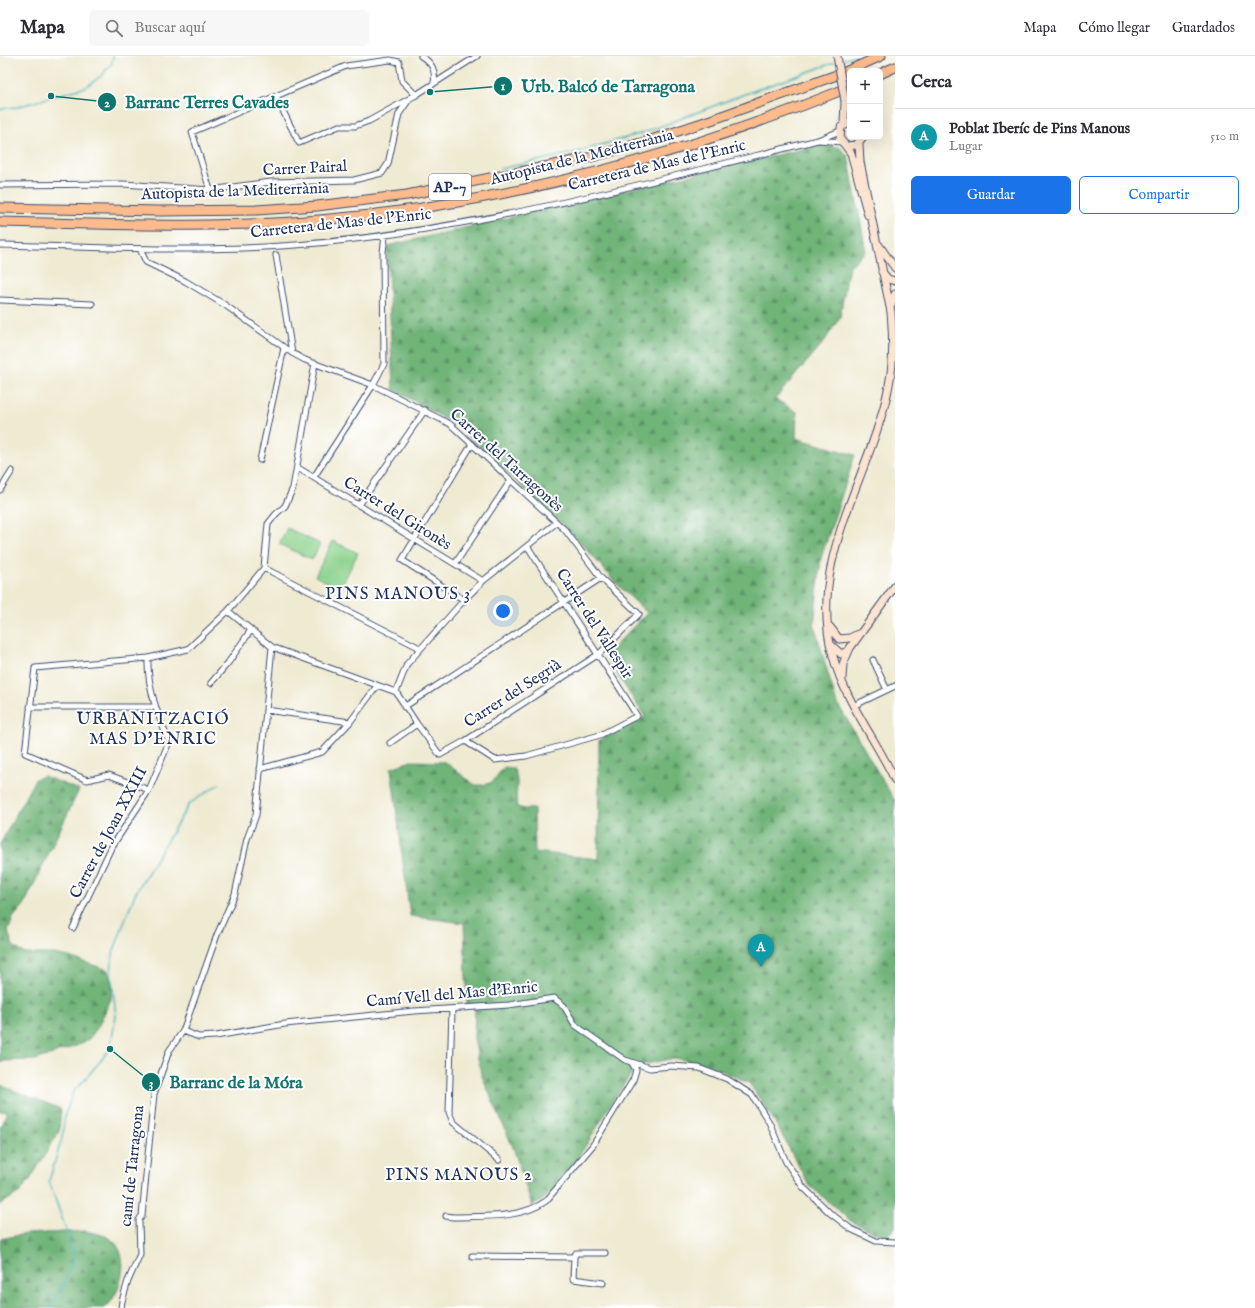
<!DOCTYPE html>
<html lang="es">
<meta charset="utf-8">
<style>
:root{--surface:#fff;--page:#f7f7f7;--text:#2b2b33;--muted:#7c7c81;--line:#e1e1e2;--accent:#1a73e8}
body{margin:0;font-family:"IM FELL English",serif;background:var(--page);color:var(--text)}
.controls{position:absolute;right:12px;top:12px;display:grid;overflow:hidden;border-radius:6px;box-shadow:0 4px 16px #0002}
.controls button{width:36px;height:36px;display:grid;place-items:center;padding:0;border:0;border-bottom:1px solid var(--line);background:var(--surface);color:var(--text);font:20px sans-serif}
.you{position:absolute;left:503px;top:555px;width:14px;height:14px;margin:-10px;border:3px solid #fff;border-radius:50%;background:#1a73e8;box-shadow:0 0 0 6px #1a73e833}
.badge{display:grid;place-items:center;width:26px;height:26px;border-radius:50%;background:var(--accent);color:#fff;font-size:13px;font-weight:700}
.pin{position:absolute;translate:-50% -33px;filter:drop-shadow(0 1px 2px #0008)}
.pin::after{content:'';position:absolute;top:21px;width:14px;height:12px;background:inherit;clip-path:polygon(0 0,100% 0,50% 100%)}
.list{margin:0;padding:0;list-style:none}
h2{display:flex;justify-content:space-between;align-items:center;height:52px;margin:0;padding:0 16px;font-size:17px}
h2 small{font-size:13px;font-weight:400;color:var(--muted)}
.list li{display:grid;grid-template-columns:26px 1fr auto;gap:12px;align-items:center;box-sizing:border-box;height:56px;padding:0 16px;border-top:1px solid var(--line)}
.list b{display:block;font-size:15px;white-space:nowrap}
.list p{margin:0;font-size:13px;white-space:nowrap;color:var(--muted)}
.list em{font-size:13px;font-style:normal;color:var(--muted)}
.actions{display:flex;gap:8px;padding:12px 16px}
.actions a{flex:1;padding:9px 0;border:1px solid var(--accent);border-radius:6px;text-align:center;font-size:14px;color:var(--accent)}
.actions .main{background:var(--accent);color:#fff}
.icon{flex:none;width:22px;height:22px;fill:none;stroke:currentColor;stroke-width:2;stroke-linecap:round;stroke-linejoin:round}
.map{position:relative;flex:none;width:895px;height:1252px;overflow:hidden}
header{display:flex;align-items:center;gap:24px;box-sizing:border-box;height:56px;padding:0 20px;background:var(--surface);border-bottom:1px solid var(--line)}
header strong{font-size:19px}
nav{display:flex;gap:22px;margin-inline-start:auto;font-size:14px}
.search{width:280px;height:36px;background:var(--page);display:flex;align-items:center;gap:10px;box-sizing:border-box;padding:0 14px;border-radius:6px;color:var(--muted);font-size:15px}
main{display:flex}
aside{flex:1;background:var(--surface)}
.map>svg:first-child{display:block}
.forest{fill:url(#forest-firs);stroke:#46726b}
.pitch{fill:#8bd28c;stroke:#538075}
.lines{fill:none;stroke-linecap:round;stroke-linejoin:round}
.stream{stroke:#42b2b8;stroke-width:1.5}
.street-casing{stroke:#3b4b6f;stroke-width:7}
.secondary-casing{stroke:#3b4b6f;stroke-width:9}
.highway-casing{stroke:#3b4b6f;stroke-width:11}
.street{stroke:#fff;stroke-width:5}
.secondary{stroke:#fde4d1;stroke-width:7}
.highway{stroke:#fbbb8c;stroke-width:9}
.secondary-bridge-casing{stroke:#3b4b6f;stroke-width:9;stroke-linecap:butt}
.secondary-bridge{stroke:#fde4d1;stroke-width:7}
.labels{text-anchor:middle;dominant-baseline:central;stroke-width:4;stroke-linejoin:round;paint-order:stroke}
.shield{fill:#fff;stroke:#5f6d8e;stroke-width:1}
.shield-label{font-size:15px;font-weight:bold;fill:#1b2f5e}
.street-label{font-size:16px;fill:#1b2f5e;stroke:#fff}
.neighbourhood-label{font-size:17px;letter-spacing:1px;fill:#1b2f5e;stroke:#fff}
.leader{fill:none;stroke:#0f766e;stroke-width:1.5}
.callout-dot{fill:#0f766e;stroke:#fff;stroke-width:1.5}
.mark-label{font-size:12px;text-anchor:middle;font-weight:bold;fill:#fff}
.callout-label{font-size:17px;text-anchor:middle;font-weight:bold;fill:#0f766e;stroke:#fff;stroke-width:4;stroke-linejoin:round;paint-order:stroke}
</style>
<header>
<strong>Mapa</strong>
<div class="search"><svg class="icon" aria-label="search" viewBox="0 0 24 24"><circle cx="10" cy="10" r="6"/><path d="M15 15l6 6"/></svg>Buscar aquí</div>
<nav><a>Mapa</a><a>Cómo llegar</a><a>Guardados</a></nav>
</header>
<main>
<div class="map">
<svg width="895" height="1252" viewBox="0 0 895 1252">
<defs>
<pattern id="forest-firs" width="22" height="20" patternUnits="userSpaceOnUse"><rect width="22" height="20" fill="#70b478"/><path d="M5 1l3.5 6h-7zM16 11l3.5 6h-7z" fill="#5b9366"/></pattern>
</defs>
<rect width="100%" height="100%" fill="#fff"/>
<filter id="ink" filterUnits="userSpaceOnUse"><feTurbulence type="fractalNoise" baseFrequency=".025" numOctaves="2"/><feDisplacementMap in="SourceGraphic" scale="8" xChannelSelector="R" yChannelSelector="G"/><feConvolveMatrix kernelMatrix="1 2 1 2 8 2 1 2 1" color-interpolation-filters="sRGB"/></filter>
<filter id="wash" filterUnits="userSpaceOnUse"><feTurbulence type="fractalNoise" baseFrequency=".012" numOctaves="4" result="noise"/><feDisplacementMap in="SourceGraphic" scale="16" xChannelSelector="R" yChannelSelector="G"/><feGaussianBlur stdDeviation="0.9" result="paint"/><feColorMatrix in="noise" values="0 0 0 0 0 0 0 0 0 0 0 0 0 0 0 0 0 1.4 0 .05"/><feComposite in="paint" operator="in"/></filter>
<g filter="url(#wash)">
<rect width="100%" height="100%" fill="#efead2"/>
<path class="forest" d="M824,88L840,92L848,100L866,195L849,211L840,261L824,286L775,343L797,356L796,382L855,399L821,502L814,568L836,645L895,745V1172L886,1181L852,1166L809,1129L773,1063L749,1027L709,1009L674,1002L637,1010C629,1021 621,1032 614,1043C597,1070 561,1139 532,1150L514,1094L481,1018L474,982L475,948H467L464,867L410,860L391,712L411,705L445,706L475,729H484L492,726L504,711L513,712C521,724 514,737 517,751L525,753H534L535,796L598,803L599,684L645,661L605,600L647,557L617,528L579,485L459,371L393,333L387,190Z
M44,720L79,734L24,849L13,862L8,876L13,890L25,898H55L69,901L108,914L112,928L111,943L98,971L89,983L76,990L35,1004L4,1005L0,1007V788L35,723Z
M0,1029L61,1053L59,1076L29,1125L20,1136L0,1149V1072L7,1055L0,1056Z
M85,1175C94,1177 104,1178 112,1184C132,1200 121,1238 105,1252H0V1183L25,1178Z"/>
<path class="pitch" d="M287,472L320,488L312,504L279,488Z
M333,485L358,497L340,533L315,520Z"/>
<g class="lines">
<path class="stream" d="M840,5L854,0
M0,53L17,51L86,31L101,20L112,7L113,0
M500,113L573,97L646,76L742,39L836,6
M50,1252L64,1228L75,1199L49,1125L62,1082L65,1059L73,1036L87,1021L110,993L116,960L111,916L113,897L135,838L189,748L219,728"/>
</g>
</g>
<g filter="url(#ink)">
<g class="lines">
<g class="street-casing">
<path id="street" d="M421,0C432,7 436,14 434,27
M276,41L299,87L339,70H355L369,65L416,39L477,0
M819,84L842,86
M0,129L123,128L210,134L271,126L354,124L382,117L388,108L399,58L410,42
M210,134L192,76L346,10L390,4L399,6L402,25L416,39
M0,189C99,191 197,197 296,189C473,175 646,127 818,84L840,75
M140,193L146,206L185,225L225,249L292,297L305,304L373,329L450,368L565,474L601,522L639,558L599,598L465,685L440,699L417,668L396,636L272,591L228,555
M276,199L292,297
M0,244L92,248
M260,404L284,292
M298,412L483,525
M314,421L373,329L384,308L383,196L385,180
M0,434L12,415
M359,449L425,354
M455,508L511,424
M264,512L420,592
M464,544L402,504L472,388
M148,602L35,612L25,697L87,724L109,719L149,734
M873,604L887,634
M211,627L228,607L251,574
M396,636L407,608L464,544L483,525L556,467
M853,650L895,630
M30,651H154
M404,651L601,522
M266,654L350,666
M465,685L495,704L526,700L600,679L637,660C602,603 564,548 528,491
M390,687L417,668
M260,713L322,696L350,666L377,630
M73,872L111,792L149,734L169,686C158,659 147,632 148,602L188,593L228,555L264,512L268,468L276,458L285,450L293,432L315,307
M452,953L449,1056L453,1066L499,1104
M183,975L199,981L216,980L285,968L414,955L509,949L554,942L564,950L575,969L625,1004L650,1012L671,1010L699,1012L727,1023L752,1039L769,1066L786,1106L803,1131L830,1157L851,1173L876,1185L895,1186
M446,1160L453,1161C483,1160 521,1163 546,1145L593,1089L633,1024L636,1014L632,1007
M472,1200L574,1201L576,1197H605
M574,1201L573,1223L603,1227
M121,1252L122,1245L128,1225L140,1198L139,1164L142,1160L154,1038L169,995L183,975L217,879L235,838L247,783L256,759L272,591"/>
</g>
<g class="secondary-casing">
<path id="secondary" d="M850,67L841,71L840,83L851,97L868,159
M844,69L845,45
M859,87L860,106L891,256C893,281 894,304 889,329C872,419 806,504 833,600C845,645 875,682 895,724
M847,90L856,89L863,81
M878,188L895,212
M882,216L888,223L895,225
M891,250L895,238
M830,571L839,583L850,582L858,578
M831,589L841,598L848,595
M842,622L843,608L850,592L895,530"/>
</g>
<g class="highway-casing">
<path id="highway" d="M880,18L895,11
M0,152L160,155L256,154L317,150L407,139L588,102L648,85L708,65L845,16L881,0
M0,166C106,168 213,173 319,164C502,149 680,100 850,31"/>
</g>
<use href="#street" class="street"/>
<use href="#secondary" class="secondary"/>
<use href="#highway" class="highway"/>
<g class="secondary-bridge-casing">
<path id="secondary-bridge" d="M837,0L845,45"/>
</g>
<use href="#secondary-bridge" class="secondary-bridge"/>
</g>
</g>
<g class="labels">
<rect class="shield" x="429" y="118" width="42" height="26" rx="3"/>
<g class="shield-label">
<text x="450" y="131">AP-7</text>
</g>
<g class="street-label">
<text transform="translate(582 102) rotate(-14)">Autopista de la Mediterrània</text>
<text transform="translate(657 110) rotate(-13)">Carretera de Mas de l'Enric</text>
<text transform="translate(305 113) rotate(-3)">Carrer Pairal</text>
<text transform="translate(235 136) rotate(-2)">Autopista de la Mediterrània</text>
<text transform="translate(341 168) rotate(-6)">Carretera de Mas de l'Enric</text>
<text transform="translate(506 405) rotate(42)">Carrer del Tarragonès</text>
<text transform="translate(397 458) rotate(32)">Carrer del Gironès</text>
<text transform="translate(594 568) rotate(57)">Carrer del Vallespir</text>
<text transform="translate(513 638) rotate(-33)">Carrer del Segrià</text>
<text transform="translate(109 777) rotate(-62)">Carrer de Joan XXIII</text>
<text transform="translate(452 939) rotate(-5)">Camí Vell del Mas d'Enric</text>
<text transform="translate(133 1110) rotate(-84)">camí de Tarragona</text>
</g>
<g class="neighbourhood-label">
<text x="398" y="538">PINS MANOUS 3</text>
<text x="153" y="663">URBANITZACIÓ<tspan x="153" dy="20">MAS D'ENRIC</tspan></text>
<text x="459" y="1119">PINS MANOUS 2</text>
</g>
</g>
<path class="leader" d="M430 36L503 30M51 40L107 46M110 993L151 1026"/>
<g class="callout-dot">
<circle cx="430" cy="36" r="4"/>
<circle cx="51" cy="40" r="4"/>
<circle cx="110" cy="993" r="4"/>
<circle cx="503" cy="30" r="10"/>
<circle cx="107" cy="46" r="10"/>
<circle cx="151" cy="1026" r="10"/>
</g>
<g class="mark-label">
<text x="503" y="34">1</text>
<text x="107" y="51">2</text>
<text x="151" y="1031">3</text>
</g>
<g class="callout-label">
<text x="608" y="36">Urb. Balcó de Tarragona</text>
<text x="207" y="52">Barranc Terres Cavades</text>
<text x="236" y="1032">Barranc de la Móra</text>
</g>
</svg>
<div class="controls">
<button>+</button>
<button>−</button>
</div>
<div class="you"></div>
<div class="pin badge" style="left:761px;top:911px;background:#0f9aa8">A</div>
</div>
<aside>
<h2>Cerca<small></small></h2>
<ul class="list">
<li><span class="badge" style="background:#0f9aa8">A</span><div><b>Poblat Iberíc de Pins Manous</b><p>Lugar</p></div><em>510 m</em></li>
</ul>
<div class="actions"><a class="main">Guardar</a><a>Compartir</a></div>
</aside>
</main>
